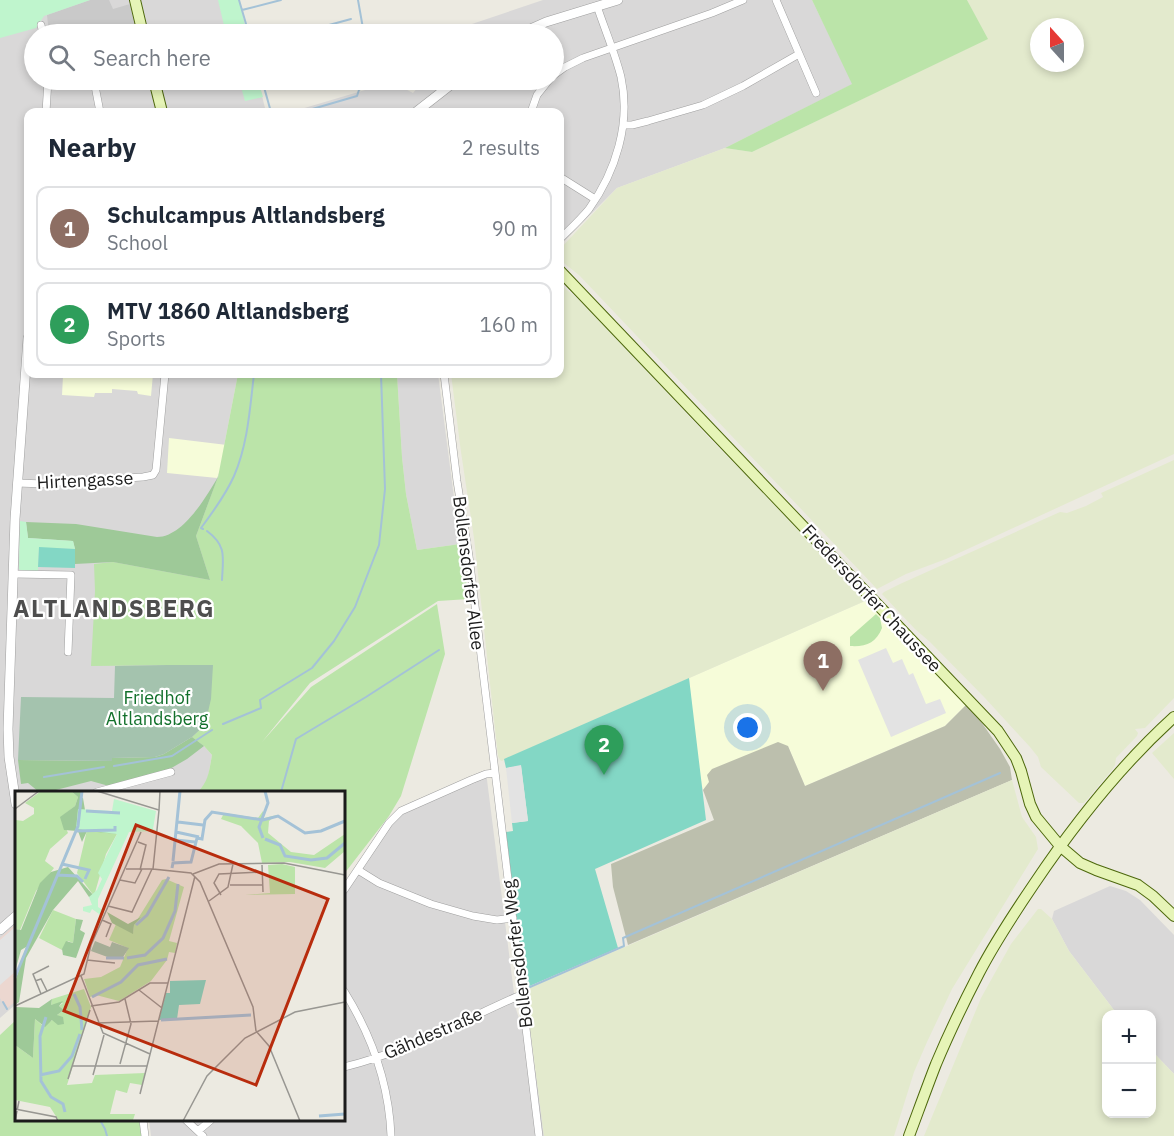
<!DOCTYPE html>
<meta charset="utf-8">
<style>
:root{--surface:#fff;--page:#f6f6f7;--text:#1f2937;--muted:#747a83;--line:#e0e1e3;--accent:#7c3aed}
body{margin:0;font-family:"IBM Plex Sans",sans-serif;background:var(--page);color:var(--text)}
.controls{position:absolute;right:18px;bottom:18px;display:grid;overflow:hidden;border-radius:12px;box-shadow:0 3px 9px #0003}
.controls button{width:54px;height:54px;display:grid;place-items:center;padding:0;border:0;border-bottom:2px solid var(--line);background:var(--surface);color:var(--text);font:30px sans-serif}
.compass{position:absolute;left:1030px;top:18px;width:54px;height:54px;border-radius:50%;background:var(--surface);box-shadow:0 3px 9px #0003;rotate:339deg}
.you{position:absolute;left:748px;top:728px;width:21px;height:21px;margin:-15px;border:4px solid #fff;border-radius:50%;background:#1a73e8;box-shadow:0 0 0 9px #1a73e833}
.badge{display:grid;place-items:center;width:39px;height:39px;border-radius:50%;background:var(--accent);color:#fff;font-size:20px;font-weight:700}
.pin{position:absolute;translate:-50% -50px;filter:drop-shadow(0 2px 3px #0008)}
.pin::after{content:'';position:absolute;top:32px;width:21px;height:18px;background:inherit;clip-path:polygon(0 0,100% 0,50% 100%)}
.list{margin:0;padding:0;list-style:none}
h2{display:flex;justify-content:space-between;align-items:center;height:78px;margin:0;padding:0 24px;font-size:26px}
h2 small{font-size:20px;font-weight:400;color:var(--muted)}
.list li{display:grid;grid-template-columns:39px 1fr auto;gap:18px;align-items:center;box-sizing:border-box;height:84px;margin:0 12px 12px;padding:0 12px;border:2px solid var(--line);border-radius:12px}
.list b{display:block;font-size:22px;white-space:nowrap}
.list p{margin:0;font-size:20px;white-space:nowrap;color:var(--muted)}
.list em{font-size:20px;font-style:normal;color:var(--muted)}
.icon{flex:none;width:33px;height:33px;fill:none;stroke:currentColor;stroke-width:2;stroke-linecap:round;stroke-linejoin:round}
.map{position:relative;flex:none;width:1174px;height:1136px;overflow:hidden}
.search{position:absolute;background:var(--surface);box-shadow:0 3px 9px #0003;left:24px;top:24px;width:540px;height:66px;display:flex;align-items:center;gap:15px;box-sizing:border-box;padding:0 21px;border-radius:33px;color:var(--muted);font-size:22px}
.panel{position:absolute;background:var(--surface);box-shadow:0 3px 9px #0003;left:24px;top:108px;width:540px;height:270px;border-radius:12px}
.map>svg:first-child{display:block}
.residential{fill:#d9d8d8}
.commercial{fill:#ecd7d0}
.education{fill:#f6fcd9}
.religious{fill:#c9c9c9}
.construction{fill:#bcbfad}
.farmland{fill:#e3eacd;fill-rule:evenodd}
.grass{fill:#bbe4a9}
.forest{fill:#9ec998}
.cemetery{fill:#a4c3ae}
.park{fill:#bff5cd}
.pitch{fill:#83d7c5}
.parking{fill:#e3e3e3}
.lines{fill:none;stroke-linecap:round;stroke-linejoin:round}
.stream{stroke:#a4c2d7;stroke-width:2}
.minor-casing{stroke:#9f9f9f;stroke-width:8}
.tertiary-casing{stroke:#9f9f9f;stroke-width:10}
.secondary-casing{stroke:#4d680c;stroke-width:12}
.minor{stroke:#fff;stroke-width:7}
.tertiary{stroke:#fff;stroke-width:9}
.secondary{stroke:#e6f4b7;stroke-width:10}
.labels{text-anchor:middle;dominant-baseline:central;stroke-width:4.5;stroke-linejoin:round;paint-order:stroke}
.street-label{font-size:18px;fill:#1b1b1b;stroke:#fff}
.park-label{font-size:18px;fill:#12702b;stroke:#fff}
.district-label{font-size:24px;font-weight:bold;letter-spacing:1.5px;fill:#4e4e4e;stroke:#fff}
.inset-river{fill:none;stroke:#a4c2d7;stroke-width:3}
.inset-road{fill:none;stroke:#989792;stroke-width:1.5}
.view{fill:#b82c0d;fill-opacity:0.15;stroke:#b82c0d;stroke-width:3}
.inset-edge{fill:none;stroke:#1b1b1b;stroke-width:3}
</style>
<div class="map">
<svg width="1174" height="1136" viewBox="0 0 1174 1136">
<rect width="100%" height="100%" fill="#eceae1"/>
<path class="residential" d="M0,0H239L247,34H34V80H258L266,112H28V374H238L218,477L204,746L212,755L208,777L205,784L198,792H16V1004L0,1018Z
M543,0H812L853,84L725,148L617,188L560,245V112H291L392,82L413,93L424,80H554V34H461L469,25Z
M397,374H438L460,544L417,550L406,494L402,457Z
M486,772L516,1009L537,1076L544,1136H151L149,1120H344V887L390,818L411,802Z
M1110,886L1126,891L1140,900L1174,935V1074L1152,1051V1014H1117L1069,951L1052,919L1054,911Z"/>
<path class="commercial" d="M16,924V1001L6,1009L0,998V938Z"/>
<path class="education" d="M103,374H153L151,396L138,394L137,391L112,389V393H95L94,397L62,395L63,376H93Z
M169,438L227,445L225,458L217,478L167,473Z
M865,601L968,703L945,726L805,786L788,746L709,782L703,790L698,767L689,678Z"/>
<path class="religious" d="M90,0H109L113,9L130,4L137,34H49L47,15Z"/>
<path class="construction" d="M968,703L1000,749L1010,767L1012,780L628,945L613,887L611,864L714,820L703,790L709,782L707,775L712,769L778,742L788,746L805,786L945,726Z"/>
<path class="farmland" d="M967,0H1174V454L946,559L906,574L877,589L579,275L560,260V249L617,188L725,148L752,152L987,39ZM1039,27H1075V63H1039Z
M560,284L579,300L614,335L711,440L764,493L865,601L505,759L502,761L500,760L498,756L474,538L461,452L451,374H560Z
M1174,460V698L1145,728L1135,729L1138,733L1137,736L1116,758L1115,765L1112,770L1084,803H1079L1041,767L1038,757L1030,747L985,698L930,642L915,629L882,594L884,592L900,584L1060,512L1067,513L1086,506L1103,497L1101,493Z
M1174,733V779L1152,753Z
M1012,780L1022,817L1036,837L1038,849L952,989L927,1042L914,1072L894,1136H544L525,990Z
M1038,909H1041L1052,919L1069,951L1117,1014H1106V1114H1152V1051L1174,1074V1136H924L981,998L1011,944Z"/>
<path class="grass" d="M812,0H967L988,39L752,152L725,148L852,84Z
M238,374H397L402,457L406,494L417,550L460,544L469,599L438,601L310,683L262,742L311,687L437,604L445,654L401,796L389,816L344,874V792H198C209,780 209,771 212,755L204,746L192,737L205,725L190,665L91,666L95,591L94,564L113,562L210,580L196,536L218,477Z
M876,614L880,618L882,628C876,643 866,647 850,646V637Z
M16,1020V1120H140L143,1136H0V1035Z"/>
<path class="forest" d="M218,477L196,536L210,580L113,562L75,564V549L73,541L28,538L26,522L76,524L157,537C183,537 206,497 218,477Z
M192,737L204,746L187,759L168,770L109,786L91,781L48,792H39L28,783L21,784L18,760L111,761L112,758L155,757L164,754Z"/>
<path class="cemetery" d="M167,665H213L211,699L205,725L192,737L164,754L155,757L112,758V761L18,760L21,697L114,698L115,666Z"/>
<path class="park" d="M0,0H90L44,16L36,28L0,38Z
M218,0H239L247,34H226Z
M239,80H258L263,97L245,101Z
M20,521L26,522L28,538L73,541L75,549L39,548L38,572L22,571L19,569Z"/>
<path class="pitch" d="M39,547L75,549V568L38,567Z
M689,678L706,820L595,869L618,948L525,988L506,832L513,831L512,823L528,821L521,766L506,768L504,759Z"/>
<path class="parking" d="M886,648L893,663L902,659L909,675L913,673L926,704L940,699L946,713L891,737L858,660Z
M521,765L528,821L512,823L506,768Z
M16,926V971L0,985V940Z"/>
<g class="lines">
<path class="stream" d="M239,0L249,34
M358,0L364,34
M242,10L281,0
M296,34L351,19
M262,80L271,112
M264,88L290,80
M302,112L357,96L359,90L371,82V80
M203,529L201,528C213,512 226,494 234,476C248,444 250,407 254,374
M207,531C227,546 223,557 222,580
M223,724L261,708L260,700L312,668L334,641L355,607L379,545L385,489L381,374
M114,766L172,756L212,730
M44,777L104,767
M281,792L296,739L366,697L439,650
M530,987L624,946L623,938L1000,773
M3,1002L7,1009
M15,1023L16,1025
M100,1120L105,1129L107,1136"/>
<g class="minor-casing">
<path id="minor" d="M776,0L816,93
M41,25L43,34
M554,75L565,67L583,58L712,13L743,0
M48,82L91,84L95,86L100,112
M46,112L48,80
M531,112L537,95L549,80
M624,125H632L648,121L703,105L743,86L799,54
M560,177L595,199
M560,239C570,229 580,220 589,209C616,171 631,123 621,77C615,53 605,30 597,6
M444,374L457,481L469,556L539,1136
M17,483L45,484L61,482L143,477L153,475L156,470L165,374
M14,574L71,575L68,652
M97,792L171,772
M358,870L379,883L431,904L473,916L497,920L513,918
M344,890L389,823L401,811L471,780L486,774L494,773
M344,991C372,1036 389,1083 391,1136
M344,1067C403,1053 460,1022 516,997L521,995
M143,1120L145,1136
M186,1120L203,1136
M198,1131L211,1120"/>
</g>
<g class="tertiary-casing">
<path id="tertiary" d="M519,34L546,22L618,0
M416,112L457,80
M16,804L9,757L8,729L15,519L28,338
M0,930L16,916"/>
</g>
<g class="secondary-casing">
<path id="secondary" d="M135,0L143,34
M154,80L162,112
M560,271L998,731L1016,758L1021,771L1030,804L1036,817L1060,846L1080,863L1096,870L1138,885L1153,896L1174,916
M909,1136C918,1112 927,1087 936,1064C949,1033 964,1002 979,973C995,942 1015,912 1034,884C1075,823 1120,766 1174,717"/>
</g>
<use href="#minor" class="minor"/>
<use href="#tertiary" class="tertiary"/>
<use href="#secondary" class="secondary"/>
</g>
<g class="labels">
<g class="street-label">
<text transform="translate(85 480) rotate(-3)">Hirtengasse</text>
<text transform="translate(469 573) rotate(83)">Bollensdorfer Allee</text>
<text transform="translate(872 598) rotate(47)">Fredersdorfer Chaussee</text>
<text transform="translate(517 954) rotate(-97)">Bollensdorfer Weg</text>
<text transform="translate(433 1033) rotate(-23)">Gähdestraße</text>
</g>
<g class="park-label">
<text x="157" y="697">Friedhof<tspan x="157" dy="21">Altlandsberg</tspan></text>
</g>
<g class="district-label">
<text x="114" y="608">ALTLANDSBERG</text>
</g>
</g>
<g transform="translate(15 791)">
<rect width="330" height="330" fill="#eceae1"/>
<path d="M26,0H56L63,6L60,15L46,26L53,42L35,58L30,70L39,77L21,100L5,139L0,138V36L1,29L8,30L19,23V17L10,12ZM248,20L249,27L262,24L254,30L253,42L276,61L299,64L330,43V60L310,77L275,71L247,72L243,52L226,35L206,28L209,22L243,27ZM72,39L102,43L91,63L79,105L62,82ZM267,73L280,76V103L230,104L255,102L253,74ZM151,88L169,96L154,150L162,152L160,162L154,161L152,169L136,190L104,210L81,204L75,206L69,188L86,186L105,176L113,157L94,149L101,133L118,142L119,134L147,89ZM38,119L61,128L58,152L53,150L47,159L24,147ZM69,198L76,216L52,294L77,292L80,284L130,282L127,294L115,292L112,302L101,299L95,323H120L118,329L44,330L35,316L0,309V254L18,267L20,228L28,235L39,228L48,233L42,224L49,219L44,215L48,212L36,214L37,208Z" fill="#bbe4a9"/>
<path d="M56,0H67L65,6L68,7L70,19L102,43L72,40L67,51L63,40L49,39L45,26L60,15L63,6ZM53,76L79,105L74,106L63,90L38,119L11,167L4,211L0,214V191L11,156L6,159L1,177L0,138L6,139L25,92L36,81ZM92,121L113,133L126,126L119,134L118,143L97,132ZM61,128L68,129L65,139L70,142L61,167L48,164L47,158L51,150L58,152ZM37,208L36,214L48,210L44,215L49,219L42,224L48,226L49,233L43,234L37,229L30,236L20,228L18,267L0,254L1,216L24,217Z" fill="#9ec998"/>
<path d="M80,150L95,156L97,151L114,157L108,166L98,168L76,160Z" fill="#a4c3ae"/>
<path d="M99,8L141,20L138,38L142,40L114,41L83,108V116L89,120L87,125L77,118L75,122L68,120V116L77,114L74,106L82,99L87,88L83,82L102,43L61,38L63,18L97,20Z" fill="#bff5cd"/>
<path d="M191,189L185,213L164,214L162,228L144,229L151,202H155V190Z" fill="#83d7c5"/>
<path class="inset-river" d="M71,20L105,22M163,31L188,34M61,40L100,39V35M161,41L184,46M248,47L244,36L253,12L250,0M250,48L265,54L270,65L296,69L312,67L330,52M161,49L180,51M158,70L165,0M47,73L74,79L70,88M157,77L158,72L176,71L182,47L187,48L190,29L197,21L248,29L263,25L290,42L306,40L330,30M42,84L62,85L68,91M121,134L132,124L154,86M91,167H109M112,167L130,164L148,147L160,120L163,93M0,186L63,35L67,0M59,203L65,216L67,239M77,206L106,191L123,174L152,168M31,226L25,245L26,290L36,306L48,313L50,321M146,229L236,224M25,284L44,280L57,265L65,243M304,325L330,323"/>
<path class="inset-road" d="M82,0L144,19L138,78L176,82L185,91L238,216L241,240L254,255L285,330M0,18L24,0M144,19L145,0M123,51L131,54L125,79M247,74L248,101M111,78H138M178,83L204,73L269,72L330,84M105,89L120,92L127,78M215,94H248M206,104L199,92L204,83L248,81M194,110L213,96L218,73M93,115L117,121L137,78M87,129L96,133L91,146M72,169L100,172M66,185L88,242L135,263M20,190L26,188L32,200M124,199L147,217M26,203L18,183L34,175M0,215L69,183L76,154L126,41M76,215L104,211L135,192H153M82,232L143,230M105,273L116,233L110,208M57,275H132M78,284L89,244M53,288L75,219M125,303L180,85M0,318L41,326L43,330M0,330L4,310M168,330L192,285L230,247L280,221L330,211"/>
<path class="view" d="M121,34L313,108L241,294L49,220Z"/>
<rect width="330" height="330" class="inset-edge"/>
</g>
</svg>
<div class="controls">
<button>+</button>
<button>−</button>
</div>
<svg class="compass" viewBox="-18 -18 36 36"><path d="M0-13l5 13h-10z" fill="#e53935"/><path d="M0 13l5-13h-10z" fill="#747a83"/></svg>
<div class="you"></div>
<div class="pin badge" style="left:823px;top:691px;background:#8d6e63">1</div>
<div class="pin badge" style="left:604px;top:775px;background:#2e9e5b">2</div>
<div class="search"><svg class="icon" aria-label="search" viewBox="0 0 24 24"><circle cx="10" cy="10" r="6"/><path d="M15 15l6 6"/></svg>Search here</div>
<section class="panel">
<h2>Nearby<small>2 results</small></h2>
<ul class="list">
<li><span class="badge" style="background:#8d6e63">1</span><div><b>Schulcampus Altlandsberg</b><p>School</p></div><em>90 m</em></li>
<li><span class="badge" style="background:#2e9e5b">2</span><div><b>MTV 1860 Altlandsberg</b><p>Sports</p></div><em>160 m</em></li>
</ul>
</section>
</div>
